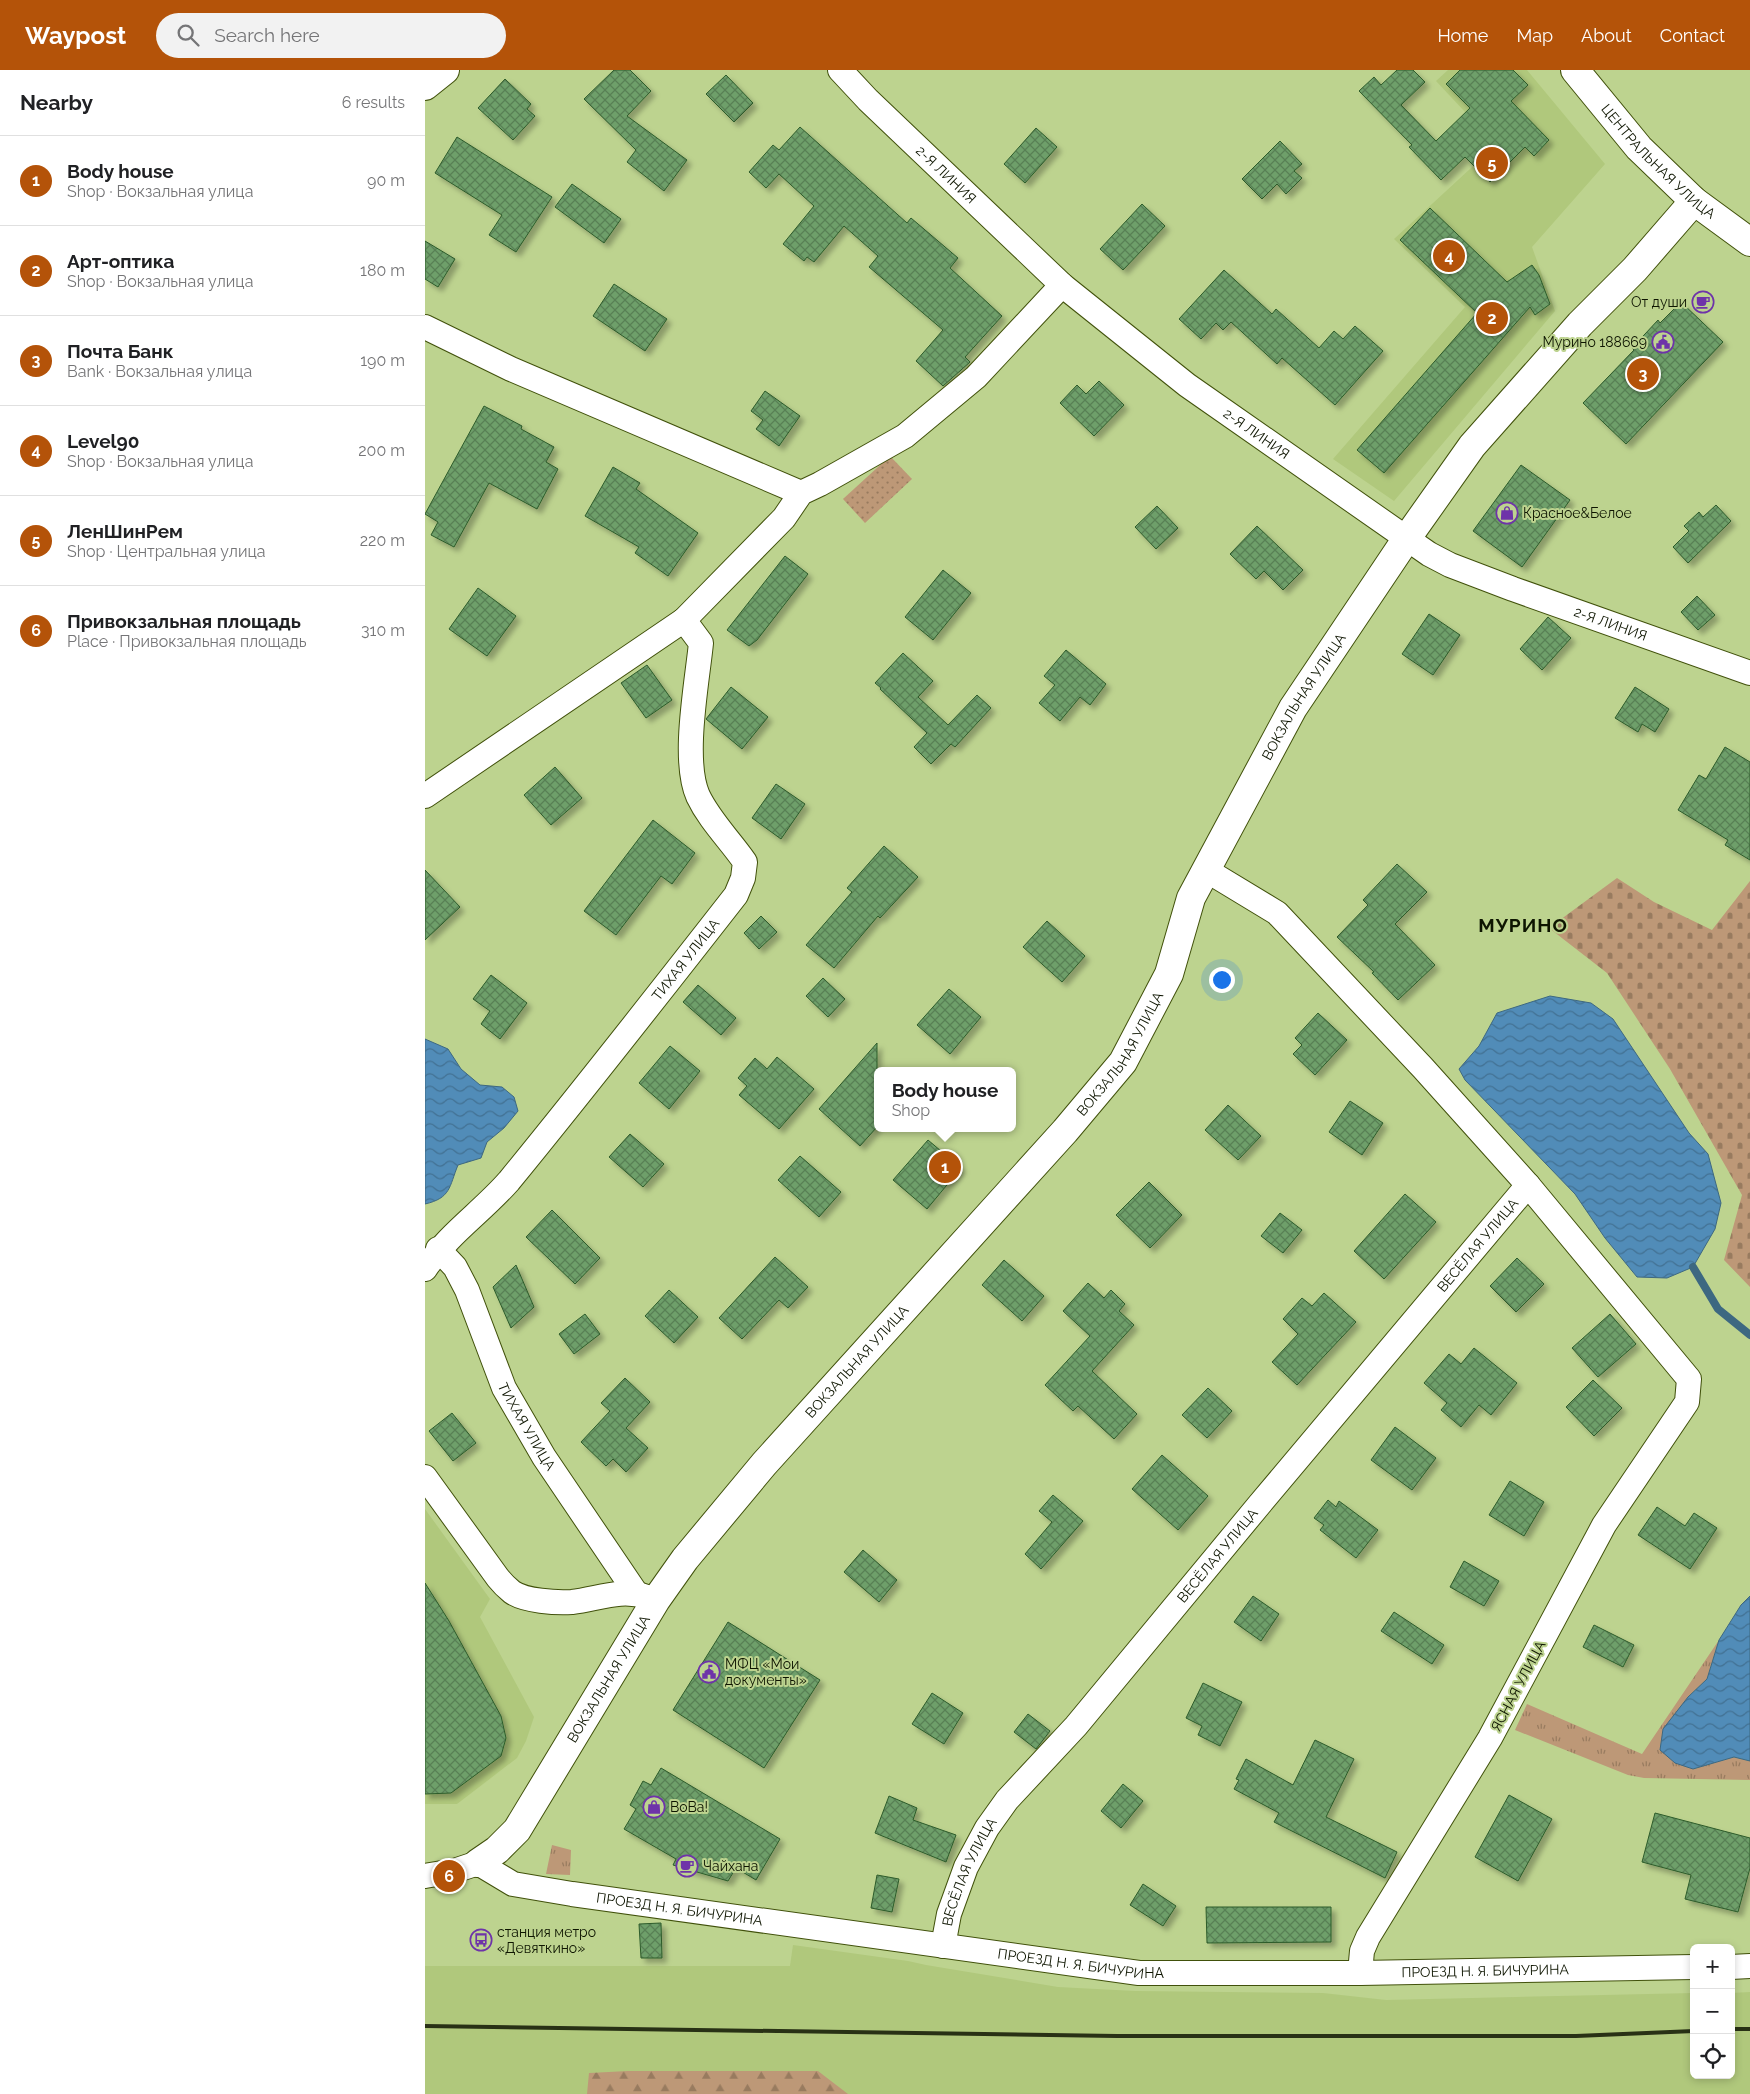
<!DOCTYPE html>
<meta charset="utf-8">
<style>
:root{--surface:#fff;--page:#f2f2f2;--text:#202124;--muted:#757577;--line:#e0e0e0;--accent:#b45309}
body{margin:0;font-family:Raleway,sans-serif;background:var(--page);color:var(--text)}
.controls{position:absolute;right:15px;bottom:15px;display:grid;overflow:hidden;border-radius:8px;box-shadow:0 2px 8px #0003}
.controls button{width:45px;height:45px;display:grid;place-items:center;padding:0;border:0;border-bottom:1px solid var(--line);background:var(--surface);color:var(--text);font:25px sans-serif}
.you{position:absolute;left:796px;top:909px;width:18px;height:18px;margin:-12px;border:4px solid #fff;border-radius:50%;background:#1a73e8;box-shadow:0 0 0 8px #1a73e833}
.badge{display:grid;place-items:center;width:32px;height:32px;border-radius:50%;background:var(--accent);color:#fff;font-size:16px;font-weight:700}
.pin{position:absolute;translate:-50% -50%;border:2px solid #fff;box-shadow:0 1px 5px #0006}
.popup{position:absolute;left:449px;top:997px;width:142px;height:65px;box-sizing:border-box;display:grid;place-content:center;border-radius:8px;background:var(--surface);filter:drop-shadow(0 1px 4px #0005);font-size:16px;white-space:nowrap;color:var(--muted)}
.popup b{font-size:19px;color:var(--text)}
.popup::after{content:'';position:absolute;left:50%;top:100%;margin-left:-10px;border:10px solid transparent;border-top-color:var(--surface)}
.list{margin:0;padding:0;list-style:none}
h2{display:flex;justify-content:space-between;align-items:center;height:65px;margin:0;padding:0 20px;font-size:21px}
h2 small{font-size:16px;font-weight:400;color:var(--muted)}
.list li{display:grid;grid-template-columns:32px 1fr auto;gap:15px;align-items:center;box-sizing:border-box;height:90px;padding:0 20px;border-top:1px solid var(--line)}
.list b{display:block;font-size:19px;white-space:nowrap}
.list p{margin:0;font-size:16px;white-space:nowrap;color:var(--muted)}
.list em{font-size:16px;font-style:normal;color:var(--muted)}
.icon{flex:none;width:28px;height:28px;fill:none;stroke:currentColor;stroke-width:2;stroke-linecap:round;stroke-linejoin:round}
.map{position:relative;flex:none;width:1325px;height:2024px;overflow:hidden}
header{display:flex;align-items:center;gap:30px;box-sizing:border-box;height:70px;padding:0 25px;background:var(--accent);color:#fff}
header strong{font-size:24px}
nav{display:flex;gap:28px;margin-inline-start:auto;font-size:18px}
.search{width:350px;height:45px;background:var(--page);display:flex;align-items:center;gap:12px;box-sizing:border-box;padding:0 18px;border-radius:28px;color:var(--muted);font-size:19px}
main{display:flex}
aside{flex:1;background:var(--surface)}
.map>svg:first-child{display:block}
.built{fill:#b0c87c}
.grass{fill:url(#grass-tufts)}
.forest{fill:url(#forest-firs)}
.cemetery{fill:url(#cemetery-stones)}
.park{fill:url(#park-dots)}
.water{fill:url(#water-waves);stroke:#3d6881}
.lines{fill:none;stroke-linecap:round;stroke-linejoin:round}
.stream{stroke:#3d6881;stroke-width:8}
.building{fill:url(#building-cross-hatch);stroke:#2d5c2b;filter:url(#shadow)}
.minor-casing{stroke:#41510b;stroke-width:26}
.tertiary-casing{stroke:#41510b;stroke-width:30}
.secondary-casing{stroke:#41510b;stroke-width:30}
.minor{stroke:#fff;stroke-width:24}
.tertiary{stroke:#fff;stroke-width:28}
.secondary{stroke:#fff;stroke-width:28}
.rail{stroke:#283115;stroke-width:4}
.labels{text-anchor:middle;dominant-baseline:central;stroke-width:4;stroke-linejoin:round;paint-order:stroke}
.street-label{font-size:14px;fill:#0e1500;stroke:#bdd38f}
.poi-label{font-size:14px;fill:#0e1500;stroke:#bdd38f;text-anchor:start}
.district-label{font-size:19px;font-weight:bold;letter-spacing:1px;fill:#0e1500;stroke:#bdd38f}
</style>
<header>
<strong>Waypost</strong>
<div class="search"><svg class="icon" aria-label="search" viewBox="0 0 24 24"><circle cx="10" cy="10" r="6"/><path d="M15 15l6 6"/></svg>Search here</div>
<nav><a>Home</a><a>Map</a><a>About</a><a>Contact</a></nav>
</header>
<main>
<aside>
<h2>Nearby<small>6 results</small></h2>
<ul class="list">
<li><span class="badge">1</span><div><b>Body house</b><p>Shop · Вокзальная улица</p></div><em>90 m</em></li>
<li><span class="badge">2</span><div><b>Арт-оптика</b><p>Shop · Вокзальная улица</p></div><em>180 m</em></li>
<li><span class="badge">3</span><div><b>Почта Банк</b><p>Bank · Вокзальная улица</p></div><em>190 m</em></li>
<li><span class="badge">4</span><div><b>Level90</b><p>Shop · Вокзальная улица</p></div><em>200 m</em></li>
<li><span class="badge">5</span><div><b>ЛенШинРем</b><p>Shop · Центральная улица</p></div><em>220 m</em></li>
<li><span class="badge">6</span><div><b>Привокзальная площадь</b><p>Place · Привокзальная площадь</p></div><em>310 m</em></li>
</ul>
</aside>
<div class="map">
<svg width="1325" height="2024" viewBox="0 0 1325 2024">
<defs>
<pattern id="grass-tufts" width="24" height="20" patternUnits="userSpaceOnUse" patternTransform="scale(1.25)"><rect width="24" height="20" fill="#bd9877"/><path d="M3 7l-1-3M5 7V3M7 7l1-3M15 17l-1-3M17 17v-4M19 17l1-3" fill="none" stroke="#987b5f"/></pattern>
<pattern id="forest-firs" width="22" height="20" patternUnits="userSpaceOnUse" patternTransform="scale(1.25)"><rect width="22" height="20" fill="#bd9877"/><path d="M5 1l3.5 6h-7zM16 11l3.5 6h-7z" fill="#987b5f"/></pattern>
<pattern id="cemetery-stones" width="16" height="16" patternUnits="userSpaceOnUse" patternTransform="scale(1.25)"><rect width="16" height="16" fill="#bd9877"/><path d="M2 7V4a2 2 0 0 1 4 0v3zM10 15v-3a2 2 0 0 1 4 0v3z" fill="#987b5f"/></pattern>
<pattern id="park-dots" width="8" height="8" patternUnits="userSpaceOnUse" patternTransform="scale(1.25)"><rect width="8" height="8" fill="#bd9877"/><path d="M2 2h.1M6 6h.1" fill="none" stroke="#987b5f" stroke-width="1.8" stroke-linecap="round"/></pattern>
<pattern id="water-waves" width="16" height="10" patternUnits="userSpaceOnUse" patternTransform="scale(1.25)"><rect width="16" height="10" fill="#518cb8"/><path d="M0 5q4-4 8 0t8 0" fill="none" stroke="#427193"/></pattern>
<pattern id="building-cross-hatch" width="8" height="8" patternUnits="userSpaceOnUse" patternTransform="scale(1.25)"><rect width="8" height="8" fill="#6e9f6a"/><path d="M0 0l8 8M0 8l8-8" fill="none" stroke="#598055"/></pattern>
<filter id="shadow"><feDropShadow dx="4.5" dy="4.5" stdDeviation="2.5" flood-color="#0004"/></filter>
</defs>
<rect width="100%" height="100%" fill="#bdd38f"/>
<path class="built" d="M1023,0H1102L1180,94L1107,177L1130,241L969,431L908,389L1040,237L969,169L1071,75L1011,11Z
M0,1439L65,1529L55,1547L109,1647L101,1671L92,1688L32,1734H0Z
M368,1875L483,1891L501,1895L633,1917L710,1921L898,1923L961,1930L1269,1923V2005H1306V1923L1325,1922V2024H0V1896H365Z"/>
<path class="grass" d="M1294,1570L1282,1609L1263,1627L1268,1699L1309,1687L1325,1691V1710L1219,1708L1203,1705L1090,1660L1102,1634L1217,1684Z
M127,1775L146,1780L145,1805L121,1804Z"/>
<path class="forest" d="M203,2001H393L423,2024H162L164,2003Z"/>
<path class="cemetery" d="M1192,808L1229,832L1287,860L1325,811V1217L1299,1190L1317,1125L1245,999L1182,903L1124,858Z"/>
<path class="park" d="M465,386L487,409L440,453L418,429Z"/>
<path class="water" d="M1125,926L1166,933L1188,949L1264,1063L1283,1084L1296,1133L1290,1159L1268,1197L1242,1208L1212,1207L1180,1168L1150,1124L1040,1010L1034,999L1054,976L1072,943Z
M0,969L23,979L36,999L55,1015L77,1017L89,1027L93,1041L79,1058L62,1072L56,1088L33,1095C24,1117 26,1128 0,1134Z
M1325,1526V1691L1309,1687L1268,1699L1250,1693L1235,1680L1238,1659L1263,1627L1282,1609L1294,1570L1316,1535Z"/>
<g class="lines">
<path class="stream" d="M1268,1197L1293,1239L1325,1265"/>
</g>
<path class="building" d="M189,0H205L226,21L202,46L262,90L239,121L202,92L211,80L159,29Z
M972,0H988L1000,12L976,35L1011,71L1045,38L1021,14L1035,0H1088L1103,15L1086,31L1124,70L1109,86L1100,77L1065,112L1040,87L1016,110L984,77L987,75L934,21L949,7L956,15Z
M301,5L328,33L309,52L281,24Z
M80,9L106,34L102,39L110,46L88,70L53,38Z
M375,57L482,153L486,148L533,188L525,198L577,246L540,287L545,292L518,316L491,291L518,260L444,197L453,186L419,156L389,192L382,187L379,191L358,174L389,136L354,104L341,118L324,102L348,75L354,80Z
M611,58L632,77L600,113L579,94Z
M32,67L127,127L91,182L64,165L77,145L10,103Z
M855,71L877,94L869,101L877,108L861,124L852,114L837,129L817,109Z
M147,114L196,149L179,173L130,137Z
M717,134L740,156L698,200L675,179Z
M1005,138L1082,212L1107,195L1114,205L1125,234L1110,245L1105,237L959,403L932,380L1052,243L975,170Z
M0,171L30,189L13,217L0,209Z
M799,200L847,244L851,239L894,278L909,261L918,269L930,256L958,281L910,335L857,288L852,294L806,252L798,260L791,253L776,269L754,249Z
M189,214L242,249L220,281L168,246Z
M1256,232L1298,272L1201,374L1158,333L1209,280L1207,278L1233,250L1235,253Z
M674,311L699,335L669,366L635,333L652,315L661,324Z
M340,321L375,346L354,376L331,359L338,350L326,341Z
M59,336L97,356L96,359L129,377L121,392L133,399L112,439L64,413L29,477L6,465L13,452L0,444Z
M1096,395L1145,430L1097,497L1048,461Z
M188,397L215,413L211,419L273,463L243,506L210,483L214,477L160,446Z
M1291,435L1306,451L1263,493L1248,477L1264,461L1259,456L1274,442L1278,447Z
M732,436L753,458L731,479L710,457Z
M832,456L878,500L858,520L839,501L831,509L805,484Z
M360,486L383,504L332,570L324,576L302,560Z
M518,500L546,523L508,570L480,547Z
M53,518L91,546L62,586L24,559Z
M1272,526L1290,545L1273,560L1256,542Z
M1004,544L1035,565L1008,605L977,584Z
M1123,547L1146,568L1117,600L1095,579Z
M641,580L681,614L665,635L655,627L635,651L614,633L630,615L619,606Z
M478,583L508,611L493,627L523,655L552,625L566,638L530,677L526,674L506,694L489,677L502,663L455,619L456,618L450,613Z
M222,595L247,630L221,648L196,613Z
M306,617L343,647L317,679L281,649Z
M1210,617L1244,639L1230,662L1217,654L1213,662L1190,648Z
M1300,677L1325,692V790L1300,775L1303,770L1253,740L1274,705L1281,709Z
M130,697L157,728L126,755L99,725Z
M351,714L380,734L356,769L327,748Z
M228,750L270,783L247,814L236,806L191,865L159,841Z
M459,776L493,807L455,848L453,846L409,898L381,875L427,822L422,818Z
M972,794L1002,822L970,854L1010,895L973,930L947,903L949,902L912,867L943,835L938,830Z
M0,800L35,837L0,870Z
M336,846L352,862L334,879L319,863Z
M622,851L660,886L637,912L598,877Z
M66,905L102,933L75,969L56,954L65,941L48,929Z
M398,908L420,929L403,947L381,926Z
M273,915L311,948L296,965L258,932Z
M524,919L556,947L525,984L492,955Z
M893,943L922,970L890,1005L868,984L877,975L870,968Z
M452,973V1057L435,1076L394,1039Z
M245,976L275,1001L244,1039L214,1013Z
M352,987L389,1019L354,1059L314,1025L322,1016L313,1008L330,988L342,999Z
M925,1031L958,1053L937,1085L904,1062Z
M803,1035L836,1066L813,1090L780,1060Z
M205,1064L239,1094L218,1117L184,1087Z
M503,1070L536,1098L502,1139L468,1110Z
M375,1086L416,1122L394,1147L353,1110Z
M724,1112L757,1145L725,1178L691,1145Z
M980,1124L1011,1152L959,1209L929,1181Z
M127,1140L175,1188L150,1214L101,1167Z
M855,1143L877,1160L858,1183L836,1166Z
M350,1187L383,1217L363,1238L354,1230L317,1269L294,1248Z
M1092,1188L1119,1214L1091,1242L1065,1216Z
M579,1190L619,1226L597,1251L557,1215Z
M91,1195L109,1237L86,1258L68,1217Z
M663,1213L679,1228L686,1220L700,1234L694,1241L709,1255L667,1301L712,1344L689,1369L653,1336L648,1341L620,1315L665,1266L638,1241Z
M244,1220L273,1247L249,1273L220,1246Z
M899,1223L931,1252L872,1315L847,1292L873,1264L858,1249L877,1228L887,1236Z
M160,1244L175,1264L149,1284L134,1264Z
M1185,1244L1211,1274L1173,1307L1147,1278Z
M1049,1278L1092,1313L1066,1345L1054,1335L1036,1357L1016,1340L1022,1333L999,1313L1024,1284L1036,1294Z
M200,1308L225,1332L201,1358L223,1378L201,1402L188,1389L181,1396L156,1372L185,1341L176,1333Z
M1168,1310L1197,1338L1169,1366L1141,1337Z
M783,1318L807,1341L782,1368L757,1345Z
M27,1343L51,1373L28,1391L4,1361Z
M970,1357L1011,1388L987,1420L946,1390Z
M737,1385L783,1426L753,1460L707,1419Z
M1085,1411L1119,1432L1099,1466L1064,1445Z
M628,1425L658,1451L616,1499L600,1484L627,1452L614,1441Z
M903,1430L911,1437L914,1431L953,1460L931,1488L895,1460L899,1455L889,1448Z
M1232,1437L1260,1456L1269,1443L1292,1458L1265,1499L1213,1465Z
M438,1480L472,1510L454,1532L419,1502Z
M1039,1491L1074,1511L1059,1536L1025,1517Z
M0,1513L24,1551L76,1646L81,1668L76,1686L26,1723L0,1724Z
M828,1526L854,1544L836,1571L809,1552Z
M969,1542L1019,1575L1007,1594L956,1561Z
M303,1552L395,1610L339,1698L248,1640Z
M1169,1555L1209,1575L1198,1597L1158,1577Z
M778,1613L817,1632L795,1676L773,1665L777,1656L761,1648Z
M507,1623L538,1643L519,1674L487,1654Z
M603,1644L625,1661L611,1679L589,1662Z
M890,1670L929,1689L901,1747L972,1782L960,1808L849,1752L854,1743L809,1719L814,1710L811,1709L821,1689L868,1715Z
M236,1698L355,1769L331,1810L311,1798L303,1811L248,1795L251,1789L199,1759L211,1739L205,1735L218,1711L226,1715Z
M698,1714L718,1731L696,1758L676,1741Z
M1084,1725L1127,1749L1093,1811L1050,1787Z
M464,1726L492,1738L488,1750L531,1765L521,1792L450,1763Z
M1230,1743L1325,1768V1798L1313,1842L1260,1829L1266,1805L1217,1792Z
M452,1805L474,1809L467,1842L446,1838Z
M718,1814L751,1836L738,1856L705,1835Z
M781,1837H906V1872L782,1873Z
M236,1853L237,1888H216L214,1854Z"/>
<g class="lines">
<g class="minor-casing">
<g id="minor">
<path id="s1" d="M415,0L443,30L637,215L762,315L1004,484L1025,495L1088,519L1325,603"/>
<path d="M0,257L86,299L376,423"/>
<path d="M0,726L259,550L359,448L376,423L395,414L480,366L551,307L637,215"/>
<path d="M781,800L852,843L998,998L1103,1115L1264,1309L1262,1332L1179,1455L1065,1668L943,1867L937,1881L935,1903"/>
<path id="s2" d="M13,1179L30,1197L42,1220L79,1318L119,1387L211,1523"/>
<path id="s3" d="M0,1199C24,1163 57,1142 84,1111C161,1017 236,921 311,825L318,808L320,792C304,769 285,751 273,726C257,690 272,613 276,573L259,550"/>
<path d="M0,1407L73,1508C77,1513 82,1518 87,1522C100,1531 131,1533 147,1532C173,1529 196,1518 222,1527"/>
<path id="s4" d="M0,1806L29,1801L53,1793L88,1814L147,1824L714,1903H935L1269,1897"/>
<path id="s5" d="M518,1876L524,1844L541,1797L562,1758L582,1730L651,1656L834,1435L1103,1115"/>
<path d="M1306,1897L1325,1896"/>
</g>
</g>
<g class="tertiary-casing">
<g id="tertiary">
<path d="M0,16L20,0"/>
<path id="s6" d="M53,1793L72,1780L92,1760L231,1530L260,1489L339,1394L640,1061L698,992L744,904L766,828L868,638L982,468L1047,376L1155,254L1210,199L1269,131"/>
</g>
</g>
<g class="secondary-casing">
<g id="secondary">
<path id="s7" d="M1150,0L1214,78L1269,131L1325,172"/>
</g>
</g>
<use href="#minor" class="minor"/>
<use href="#tertiary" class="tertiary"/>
<use href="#secondary" class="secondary"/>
<path class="rail" d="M0,1956L692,1966H1151L1269,1961
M1306,1959H1325"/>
</g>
<defs>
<g id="cafe-ring" transform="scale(1.125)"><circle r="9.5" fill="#bdd38f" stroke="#6e33a9" stroke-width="1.5"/><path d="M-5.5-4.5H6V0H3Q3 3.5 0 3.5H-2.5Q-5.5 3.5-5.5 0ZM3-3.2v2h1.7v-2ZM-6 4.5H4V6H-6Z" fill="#6e33a9"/></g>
<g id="civic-ring" transform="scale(1.125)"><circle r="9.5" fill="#bdd38f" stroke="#6e33a9" stroke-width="1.5"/><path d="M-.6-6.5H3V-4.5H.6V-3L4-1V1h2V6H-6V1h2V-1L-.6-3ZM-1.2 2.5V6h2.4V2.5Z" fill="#6e33a9"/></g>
<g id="shop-ring" transform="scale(1.125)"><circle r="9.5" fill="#bdd38f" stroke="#6e33a9" stroke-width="1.5"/><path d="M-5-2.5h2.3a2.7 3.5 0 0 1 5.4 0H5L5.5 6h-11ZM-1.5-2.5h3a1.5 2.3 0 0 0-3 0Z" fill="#6e33a9"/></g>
<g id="bus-ring" transform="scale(1.125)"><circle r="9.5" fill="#bdd38f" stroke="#6e33a9" stroke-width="1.5"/><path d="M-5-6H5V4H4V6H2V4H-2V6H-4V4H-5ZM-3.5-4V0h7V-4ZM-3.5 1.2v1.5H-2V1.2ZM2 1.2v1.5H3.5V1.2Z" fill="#6e33a9"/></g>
</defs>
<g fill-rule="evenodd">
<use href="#cafe-ring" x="1278" y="232"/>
<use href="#civic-ring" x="1238" y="272"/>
<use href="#shop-ring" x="1082" y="443"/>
<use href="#civic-ring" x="284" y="1602"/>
<use href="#shop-ring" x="229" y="1737"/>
<use href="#cafe-ring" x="262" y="1796"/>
<use href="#bus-ring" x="56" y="1870"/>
</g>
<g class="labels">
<g class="street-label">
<text stroke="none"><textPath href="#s7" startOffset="124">ЦЕНТРАЛЬНАЯ УЛИЦА</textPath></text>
<text stroke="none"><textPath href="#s1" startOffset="149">2-Я ЛИНИЯ</textPath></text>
<text stroke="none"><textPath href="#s1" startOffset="554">2-Я ЛИНИЯ</textPath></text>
<text stroke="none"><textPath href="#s1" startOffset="959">2-Я ЛИНИЯ</textPath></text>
<text stroke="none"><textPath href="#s6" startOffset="1442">ВОКЗАЛЬНАЯ УЛИЦА</textPath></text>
<text stroke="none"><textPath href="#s3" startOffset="405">ТИХАЯ УЛИЦА</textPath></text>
<text stroke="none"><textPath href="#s6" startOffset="1038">ВОКЗАЛЬНАЯ УЛИЦА</textPath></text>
<text stroke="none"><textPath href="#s5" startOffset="889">ВЕСЁЛАЯ УЛИЦА</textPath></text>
<text stroke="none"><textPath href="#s6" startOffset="632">ВОКЗАЛЬНАЯ УЛИЦА</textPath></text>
<text stroke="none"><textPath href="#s2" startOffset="200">ТИХАЯ УЛИЦА</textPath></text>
<text stroke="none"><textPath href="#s5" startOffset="484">ВЕСЁЛАЯ УЛИЦА</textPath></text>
<text stroke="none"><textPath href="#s6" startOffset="228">ВОКЗАЛЬНАЯ УЛИЦА</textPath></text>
<text transform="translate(1093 1616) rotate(-62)">ЯСНАЯ УЛИЦА</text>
<text stroke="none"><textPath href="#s5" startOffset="79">ВЕСЁЛАЯ УЛИЦА</textPath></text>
<text stroke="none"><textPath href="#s4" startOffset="264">ПРОЕЗД Н. Я. БИЧУРИНА</textPath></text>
<text stroke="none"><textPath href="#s4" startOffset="669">ПРОЕЗД Н. Я. БИЧУРИНА</textPath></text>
<text stroke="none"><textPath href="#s4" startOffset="1074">ПРОЕЗД Н. Я. БИЧУРИНА</textPath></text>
</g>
<g class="poi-label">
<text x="1262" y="232" text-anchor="end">От души</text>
<text x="1222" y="272" text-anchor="end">Мурино 188669</text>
<text x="1098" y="443">Красное&amp;Белое</text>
<text x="300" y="1594">МФЦ «Мои<tspan x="300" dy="16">документы»</tspan></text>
<text x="245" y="1737">ВоВа!</text>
<text x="278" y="1796">Чайхана</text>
<text x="72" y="1862">станция метро<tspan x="72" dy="16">«Девяткино»</tspan></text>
</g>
<g class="district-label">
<text x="1098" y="855">МУРИНО</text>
</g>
</g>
</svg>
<div class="controls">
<button>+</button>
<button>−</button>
<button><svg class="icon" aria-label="locate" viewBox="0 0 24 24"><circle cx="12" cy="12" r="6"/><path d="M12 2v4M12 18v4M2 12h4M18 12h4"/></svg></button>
</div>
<div class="you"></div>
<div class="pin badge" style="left:520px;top:1097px">1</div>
<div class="popup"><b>Body house</b>Shop</div>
<div class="pin badge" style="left:1067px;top:248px">2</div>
<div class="pin badge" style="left:1218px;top:304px">3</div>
<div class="pin badge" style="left:1024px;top:186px">4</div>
<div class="pin badge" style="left:1067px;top:93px">5</div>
<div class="pin badge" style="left:24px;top:1806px">6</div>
</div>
</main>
